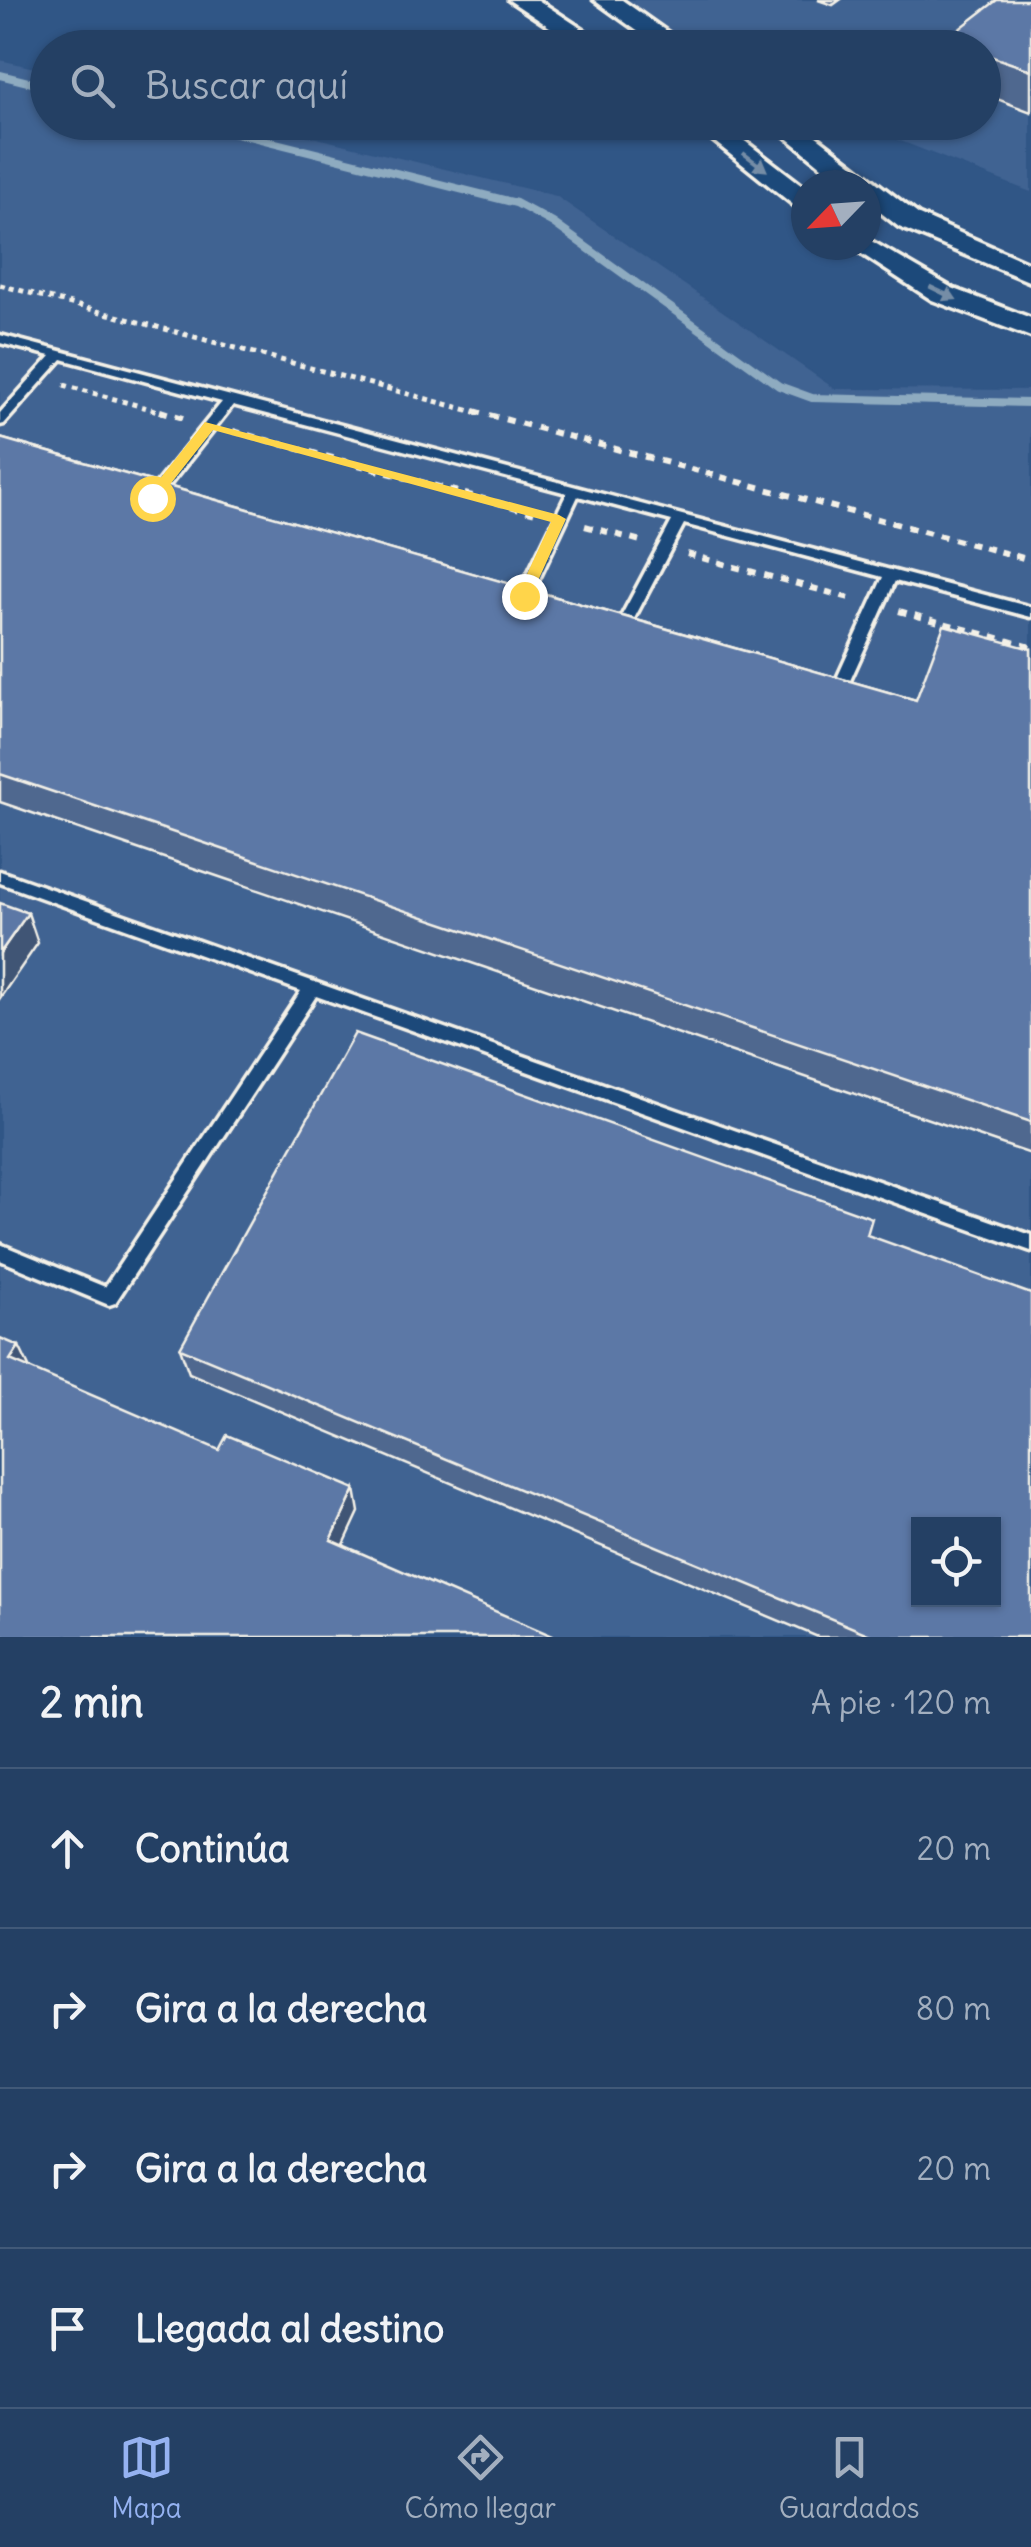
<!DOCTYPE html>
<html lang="es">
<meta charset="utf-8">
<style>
:root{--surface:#244064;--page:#2c476a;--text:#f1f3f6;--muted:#a3afbf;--line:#415978;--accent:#95b2f1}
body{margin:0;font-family:Delius,sans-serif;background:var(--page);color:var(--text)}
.controls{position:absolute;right:30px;bottom:30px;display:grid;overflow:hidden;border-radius:0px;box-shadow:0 2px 8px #0004}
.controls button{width:90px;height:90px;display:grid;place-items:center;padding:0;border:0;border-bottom:2px solid var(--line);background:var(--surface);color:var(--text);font:50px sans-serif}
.compass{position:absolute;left:791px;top:170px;width:90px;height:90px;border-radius:50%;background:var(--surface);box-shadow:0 2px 8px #0004;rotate:245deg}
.stop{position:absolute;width:30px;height:30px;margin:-22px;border:8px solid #ffd54a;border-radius:50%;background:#fff}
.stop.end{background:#ffd54a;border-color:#fff;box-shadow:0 2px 10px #0008}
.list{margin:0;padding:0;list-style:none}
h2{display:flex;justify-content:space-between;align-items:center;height:130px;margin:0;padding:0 40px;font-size:42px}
h2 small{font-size:32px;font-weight:400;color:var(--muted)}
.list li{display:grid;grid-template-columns:65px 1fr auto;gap:30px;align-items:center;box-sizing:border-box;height:160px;padding:0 40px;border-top:2px solid var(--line)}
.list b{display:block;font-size:38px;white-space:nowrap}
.list em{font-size:32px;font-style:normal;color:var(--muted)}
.icon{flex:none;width:55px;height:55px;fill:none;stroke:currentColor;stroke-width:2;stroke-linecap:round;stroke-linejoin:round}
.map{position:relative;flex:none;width:1031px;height:1637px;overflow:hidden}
.search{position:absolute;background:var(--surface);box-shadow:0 2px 8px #0004;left:30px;right:30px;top:30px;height:110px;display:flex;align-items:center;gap:25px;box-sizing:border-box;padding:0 35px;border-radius:55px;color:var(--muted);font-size:38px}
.sheet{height:770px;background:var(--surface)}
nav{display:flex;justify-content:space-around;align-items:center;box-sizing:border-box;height:140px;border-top:2px solid var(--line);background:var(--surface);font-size:28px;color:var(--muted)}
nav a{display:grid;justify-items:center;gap:5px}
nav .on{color:var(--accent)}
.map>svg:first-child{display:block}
.built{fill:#416392;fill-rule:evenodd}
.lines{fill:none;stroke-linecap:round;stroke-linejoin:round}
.stream{stroke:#8eabc0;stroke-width:8}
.service-casing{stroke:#f4f1e8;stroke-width:7}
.tertiary-casing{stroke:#f4f1e8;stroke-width:7}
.path-far1{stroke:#f4f1e8;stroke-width:5;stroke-dasharray:5 5;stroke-linecap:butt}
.path{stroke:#f4f1e8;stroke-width:6;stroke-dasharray:8 8;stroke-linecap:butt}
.service{fill:#1f4a7a;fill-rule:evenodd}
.tertiary{fill:#1f4a7a;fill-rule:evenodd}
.wall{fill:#4f678f;stroke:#f4f1e8;stroke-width:2.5}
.shaded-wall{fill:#405474;stroke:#f4f1e8;stroke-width:2.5}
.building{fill:#5c78a6;stroke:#f4f1e8;stroke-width:2.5;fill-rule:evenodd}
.oneway{fill:#748da6}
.route{fill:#ffd54a}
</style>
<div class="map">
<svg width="1031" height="1637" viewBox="0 0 1031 1637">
<rect width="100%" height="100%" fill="#305686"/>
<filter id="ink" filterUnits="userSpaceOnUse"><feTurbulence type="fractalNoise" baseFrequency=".01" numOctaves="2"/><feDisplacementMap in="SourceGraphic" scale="20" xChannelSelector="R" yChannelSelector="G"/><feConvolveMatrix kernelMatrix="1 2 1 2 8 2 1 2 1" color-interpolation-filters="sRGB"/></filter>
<g filter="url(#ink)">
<path class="built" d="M621,0H1031V192L855,123L984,122V48L695,47Z
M0,60L47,71L48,122L255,123L556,196L835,389L1031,390V1637H0ZM918,1524H994V1600H918Z"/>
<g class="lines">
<path class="stream" d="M0,75L48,87
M192,122L516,203L553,223L779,386L812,398L1031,403"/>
<g class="service-casing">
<path id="service" d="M0,335L1031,607V617L895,581L843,696L836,701L829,696L883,577L684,524L627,632L620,637L613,632L672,521L578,496L531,596L524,601L517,596L567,493L233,405L157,501H147L146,498L147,495L222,402L62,359L4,424L0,425V413L51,356L0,343Z
M0,871L1031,1235V1251L316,996L115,1303L109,1305L0,1260V1244L105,1287L301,991L0,883Z"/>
</g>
<g class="tertiary-casing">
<path id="tertiary" d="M509,0H538L611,48H581Z
M594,0H622L690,48H661Z
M690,122H720L806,188V209L796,207Z
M768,122H798L919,215L1031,264V282L899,227L866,201V185H845Z
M866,238L952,288L1031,318V337L932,300L848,245H866Z"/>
</g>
<path class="path-far1" d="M0,285L483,414
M64,385L169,414"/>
<path class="path" d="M160,411L187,419
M474,411L1031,560
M233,431L539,514
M585,526L641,541
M687,554L853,599
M899,611L1031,647"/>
<use href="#service" class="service"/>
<use href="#tertiary" class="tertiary"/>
</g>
<path class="wall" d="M818,0H840L833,5Z
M1031,0V112L984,94V48H944L945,40Z
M0,438L916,700L1031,649V1154L0,802Z
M867,1235L1031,1637H818L189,1373L180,1348Z"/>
<path class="shaded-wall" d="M28,913L38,943L0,998V953Z
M19,1346L31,1371L10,1360Z
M355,1489L359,1512L336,1562L331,1540Z"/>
<path class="building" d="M997,0H1031V70L984,54V48H967L945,40Z
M0,438L916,700L944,625L1031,649V1122L0,774Z
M0,903L28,913L0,953Z
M355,1033L872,1218L867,1235L1031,1294V1637H875L180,1348ZM918,1524H994V1600H918Z
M0,1338L19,1346L10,1360L219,1450L227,1435L355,1489L331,1540L555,1637H0Z"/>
<defs><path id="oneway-solid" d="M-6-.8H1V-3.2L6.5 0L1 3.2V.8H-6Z" transform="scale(2.5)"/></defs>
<g class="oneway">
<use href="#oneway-solid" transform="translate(755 162) rotate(37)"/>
<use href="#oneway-solid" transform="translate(943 293) rotate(26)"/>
</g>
</g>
<path class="route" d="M205,422L559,515L566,519L531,596L524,601L517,596L551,522L213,430L157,501H147V495Z"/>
</svg>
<div class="controls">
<button><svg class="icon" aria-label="locate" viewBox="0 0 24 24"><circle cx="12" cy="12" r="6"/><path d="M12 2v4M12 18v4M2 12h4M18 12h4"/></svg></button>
</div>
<svg class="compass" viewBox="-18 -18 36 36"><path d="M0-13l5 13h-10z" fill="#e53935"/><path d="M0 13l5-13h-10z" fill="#a3afbf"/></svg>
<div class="stop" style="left:152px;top:498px"></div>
<div class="stop end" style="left:524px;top:596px"></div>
<div class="search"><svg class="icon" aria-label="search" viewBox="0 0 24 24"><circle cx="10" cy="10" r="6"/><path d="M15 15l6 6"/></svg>Buscar aquí</div>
</div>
<section class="sheet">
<h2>2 min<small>A pie · 120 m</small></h2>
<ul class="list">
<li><svg class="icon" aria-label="ahead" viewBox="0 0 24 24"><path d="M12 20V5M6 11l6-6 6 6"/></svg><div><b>Continúa</b></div><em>20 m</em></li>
<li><svg class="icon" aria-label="right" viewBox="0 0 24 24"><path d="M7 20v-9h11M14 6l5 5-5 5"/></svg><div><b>Gira a la derecha</b></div><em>80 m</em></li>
<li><svg class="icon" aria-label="right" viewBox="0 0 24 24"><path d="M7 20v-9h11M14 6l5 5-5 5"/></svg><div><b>Gira a la derecha</b></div><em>20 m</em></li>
<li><svg class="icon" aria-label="arrive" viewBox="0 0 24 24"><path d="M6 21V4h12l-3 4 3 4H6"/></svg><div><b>Llegada al destino</b></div></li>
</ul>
</section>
<nav>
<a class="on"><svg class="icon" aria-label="map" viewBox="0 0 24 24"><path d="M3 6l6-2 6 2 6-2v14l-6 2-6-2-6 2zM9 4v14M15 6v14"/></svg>Mapa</a>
<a><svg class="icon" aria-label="directions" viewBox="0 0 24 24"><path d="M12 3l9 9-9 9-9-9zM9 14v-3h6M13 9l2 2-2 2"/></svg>Cómo llegar</a>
<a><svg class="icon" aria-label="saved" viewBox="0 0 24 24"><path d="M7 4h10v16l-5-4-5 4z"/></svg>Guardados</a>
</nav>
